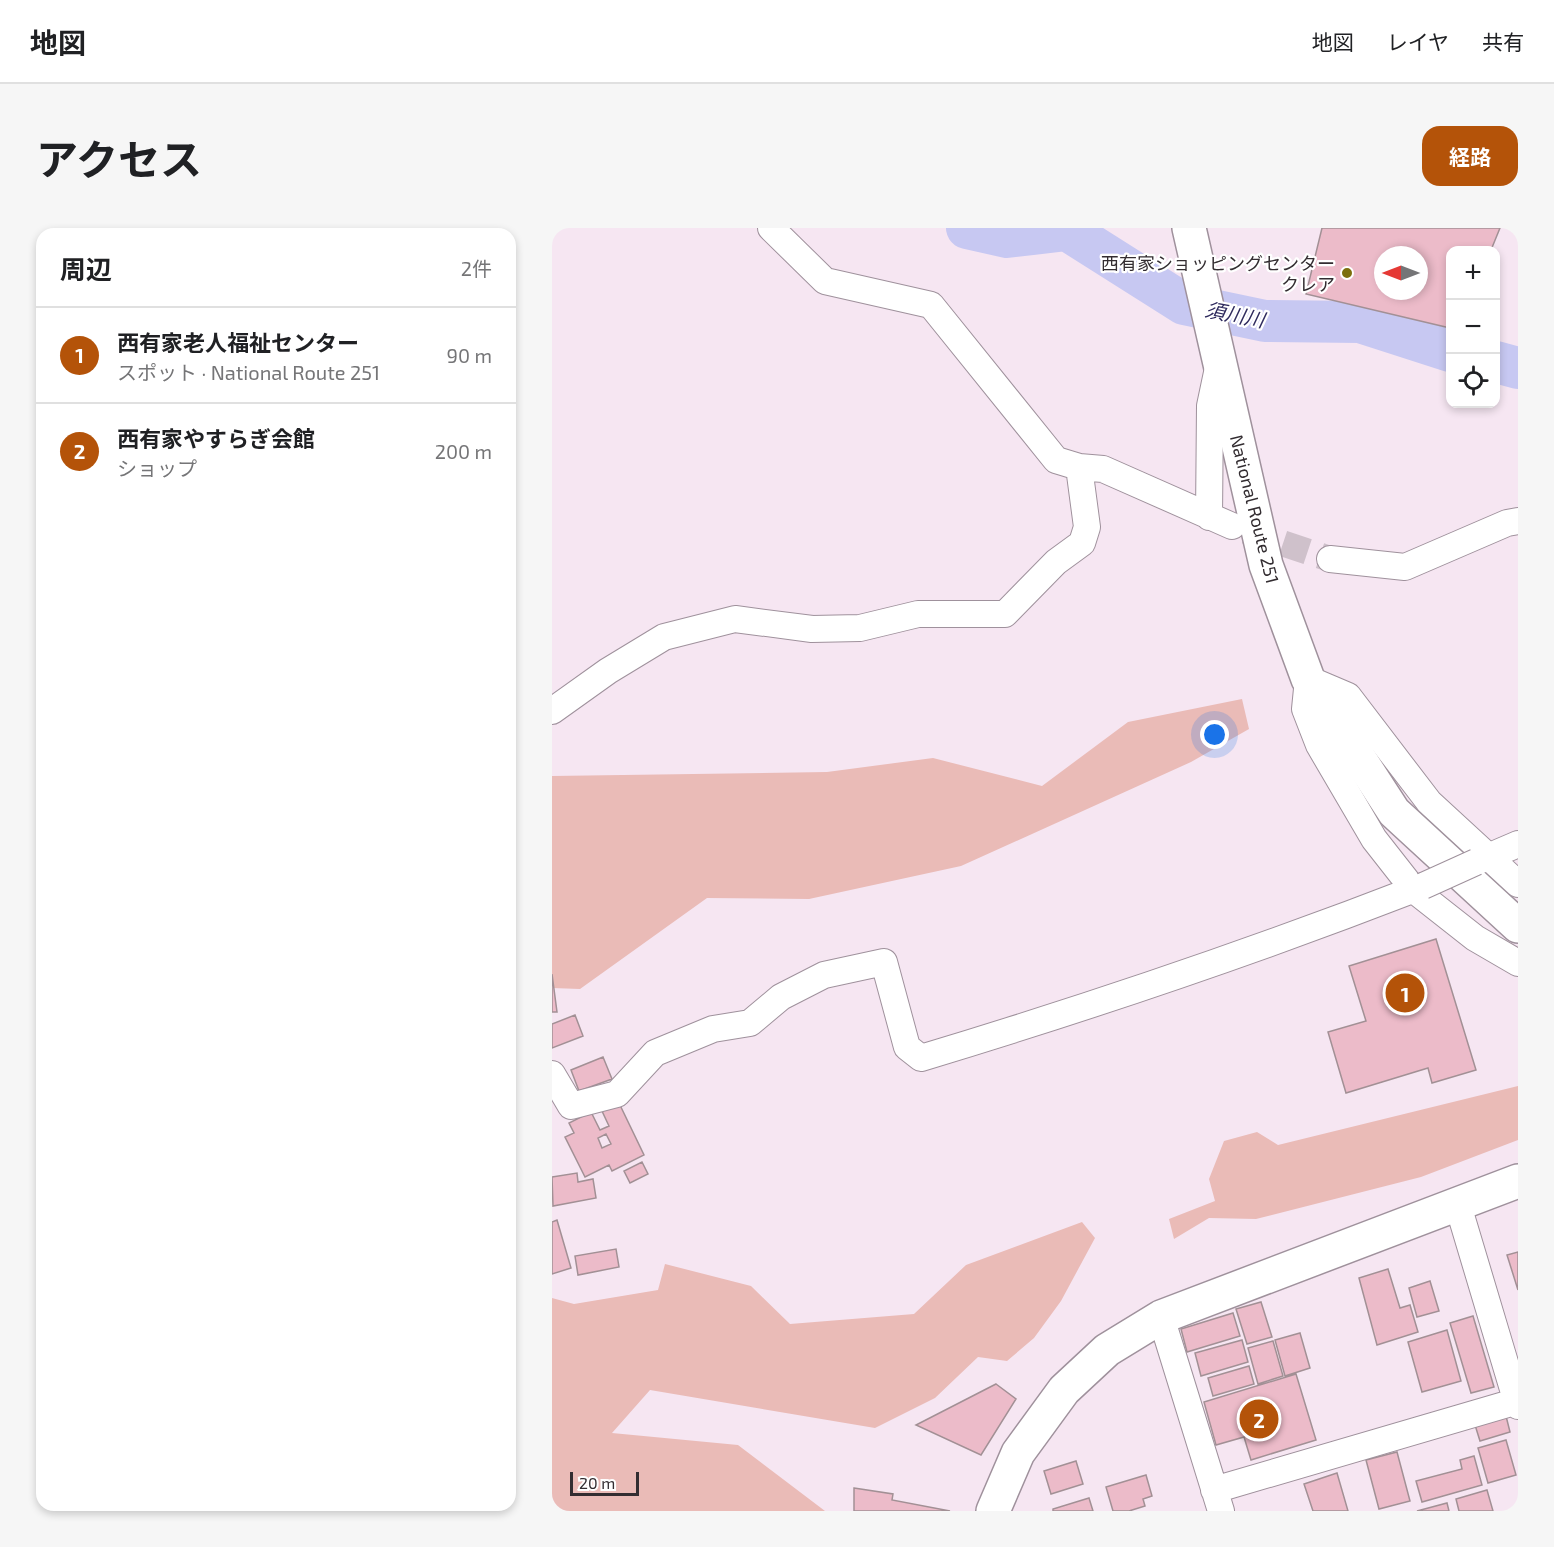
<!DOCTYPE html>
<html lang="ja">
<meta charset="utf-8">
<style>
:root{--surface:#fff;--page:#f6f6f6;--text:#202124;--muted:#757577;--line:#e0e0e0;--accent:#b45309}
body{margin:0;font-family:"Exo 2","Noto Sans JP",sans-serif;background:var(--page);color:var(--text)}
.controls{position:absolute;right:18px;top:18px;display:grid;overflow:hidden;border-radius:12px;box-shadow:0 3px 9px #0003}
.controls button{width:54px;height:54px;display:grid;place-items:center;padding:0;border:0;border-bottom:2px solid var(--line);background:var(--surface);color:var(--text);font:30px sans-serif}
.compass{position:absolute;left:822px;top:18px;width:54px;height:54px;border-radius:50%;background:var(--surface);box-shadow:0 3px 9px #0003;rotate:270deg}
.scale{position:absolute;left:18px;bottom:15px;width:69px;box-sizing:border-box;padding-left:6px;border:3px solid #332d31;border-top:0;font-size:16px;line-height:21px;white-space:nowrap;color:#332d31;-webkit-text-stroke:4px #fff;paint-order:stroke}
.you{position:absolute;left:663px;top:507px;width:21px;height:21px;margin:-15px;border:4px solid #fff;border-radius:50%;background:#1a73e8;box-shadow:0 0 0 9px #1a73e833}
.badge{display:grid;place-items:center;width:39px;height:39px;border-radius:50%;background:var(--accent);color:#fff;font-size:20px;font-weight:700}
.pin{position:absolute;translate:-50% -50%;border:3px solid #fff;box-shadow:0 2px 6px #0006}
.list{margin:0;padding:0;list-style:none}
h2{display:flex;justify-content:space-between;align-items:center;height:78px;margin:0;padding:0 24px;font-size:26px}
h2 small{font-size:20px;font-weight:400;color:var(--muted)}
.list li{display:grid;grid-template-columns:39px 1fr auto;gap:18px;align-items:center;box-sizing:border-box;height:96px;padding:0 24px;border-top:2px solid var(--line)}
.list b{display:block;font-size:22px;white-space:nowrap}
.list p{margin:0;font-size:20px;white-space:nowrap;color:var(--muted)}
.list em{font-size:20px;font-style:normal;color:var(--muted)}
.icon{flex:none;width:33px;height:33px;fill:none;stroke:currentColor;stroke-width:2;stroke-linecap:round;stroke-linejoin:round}
.map{position:relative;flex:none;width:966px;height:1283px;overflow:hidden;border-radius:18px}
header{display:flex;align-items:center;gap:36px;box-sizing:border-box;height:84px;padding:0 30px;background:var(--surface);border-bottom:2px solid var(--line)}
header strong{font-size:28px}
nav{display:flex;gap:33px;margin-inline-start:auto;font-size:21px}
.intro{display:flex;align-items:center;justify-content:space-between;box-sizing:border-box;height:144px;padding:0 36px}
h1{margin:0;font-size:42px}
.button{padding:15px 27px;border-radius:18px;background:var(--accent);color:#fff;font-size:21px;font-weight:700}
main{display:flex;gap:36px;padding:0 36px}
aside{flex:1;background:var(--surface);border-radius:18px;box-shadow:0 3px 9px #0003}
.map>svg:first-child{display:block}
.green{fill:#eabbb7}
.lines{fill:none;stroke-linecap:round;stroke-linejoin:round}
.river{stroke:#c7c8f2;stroke-width:42}
.building{fill:#ecbbc9;stroke:#a29095;stroke-width:1.5;fill-rule:evenodd}
.minor-tunnel{stroke:#cfc1cb;stroke-width:26;stroke-dasharray:26 13;stroke-linecap:butt}
.minor-casing{stroke:#9f919c;stroke-width:28}
.tertiary-casing{stroke:#9f919c;stroke-width:36}
.trunk-casing{stroke:#9f919c;stroke-width:36}
.minor{stroke:#fff;stroke-width:26}
.tertiary{stroke:#fff;stroke-width:33}
.trunk{stroke:#fff;stroke-width:33}
.minor-bridge-casing{stroke:#9f919c;stroke-width:28;stroke-linecap:butt}
.minor-bridge{stroke:#fff;stroke-width:26}
.poi-dot{fill:#7c6f0d;stroke:#fff;stroke-width:2}
.labels{text-anchor:middle;dominant-baseline:central;stroke-width:4.5;stroke-linejoin:round;paint-order:stroke}
.poi-label{font-size:18px;fill:#332d31;stroke:#fff;text-anchor:end}
.street-label{font-size:18px;fill:#332d31;stroke:#fff}
.water-label{font-size:20px;font-style:italic;fill:#2f2b5e;stroke:#fff}
</style>
<header>
<strong>地図</strong>
<nav><a>地図</a><a>レイヤ</a><a>共有</a></nav>
</header>
<div class="intro"><h1>アクセス</h1><a class="button">経路</a></div>
<main>
<aside>
<h2>周辺<small>2件</small></h2>
<ul class="list">
<li><span class="badge">1</span><div><b>西有家老人福祉センター</b><p>スポット · National Route 251</p></div><em>90 m</em></li>
<li><span class="badge">2</span><div><b>西有家やすらぎ会館</b><p>ショップ</p></div><em>200 m</em></li>
</ul>
</aside>
<div class="map">
<svg width="966" height="1283" viewBox="0 0 966 1283">
<rect width="100%" height="100%" fill="#f6e6f2"/>
<path class="green" d="M690,471L697,501L639,534L409,638L257,671L155,670L28,761L0,760V548L275,544L381,530L490,558L576,494Z
M966,858V912L869,949L704,991L657,990L622,1011L617,991L663,973L657,951L672,913L705,904L726,917Z
M530,994L543,1010L509,1073L482,1110L455,1133L426,1129L383,1170L323,1200L98,1162L60,1205L186,1217L273,1283H0V1070L22,1076L106,1062L113,1036L199,1058L238,1096L362,1086L414,1037Z"/>
<g class="lines">
<path class="river" d="M415,0L455,9L515,2L632,76L713,93L808,94L898,123
M944,134L966,140"/>
</g>
<path class="building" d="M770,0H948L939,22H898V100L754,66ZM831,27H867V63H831Z
M884,711L924,842L880,855L876,840L794,865L776,804L814,793L797,738Z
M0,746L5,784H0Z
M23,787L31,808L0,820V796Z
M51,829L60,851L27,863L19,842Z
M67,875L92,927L60,943L57,937L33,949L13,909L22,905L17,895L39,884L48,902L57,898L50,883ZM54,906L59,916L50,920L46,910Z
M90,934L96,946L78,955L72,943Z
M25,945L26,954L41,951L44,970L1,978L0,949Z
M5,992L19,1040L0,1046V994Z
M64,1021L67,1039L26,1047L23,1028Z
M966,1024V1062L955,1027Z
M836,1041L848,1080L858,1077L866,1104L825,1117L807,1050Z
M878,1053L887,1083L865,1089L857,1060Z
M709,1074L720,1109L695,1116L684,1081Z
M681,1085L688,1108L635,1124L629,1101Z
M921,1088L942,1159L919,1165L898,1095Z
M895,1102L909,1153L870,1164L856,1114Z
M748,1105L758,1140L733,1148L723,1112Z
M690,1112L696,1134L649,1148L643,1125Z
M721,1113L731,1148L706,1156L696,1120Z
M697,1138L702,1156L661,1168L656,1150Z
M744,1146L764,1212L699,1232L692,1209L664,1217L652,1174Z
M444,1156L464,1171L429,1227L364,1197Z
M954,1188L958,1204L928,1213L923,1197Z
M954,1212L964,1247L936,1255L926,1220Z
M845,1224L858,1273L827,1281L814,1232Z
M922,1228L930,1257L870,1274L864,1253L910,1241L908,1232Z
M524,1233L531,1256L499,1266L492,1243Z
M785,1245L796,1283H761L752,1256Z
M594,1247L600,1268L591,1271L593,1278L577,1283H561L554,1259Z
M302,1260L341,1266L340,1272L398,1283H302Z
M935,1262L941,1283H907L904,1271Z
M537,1270L541,1283H501V1281Z
M895,1275L897,1283H865Z"/>
<g class="lines">
<path class="minor-tunnel" d="M694,303L778,331"/>
<g class="minor-casing">
<path id="minor" d="M219,0L273,53L379,77L504,232L527,239L551,241L680,298
M657,289L658,178L666,140
M778,331L853,339L955,295L966,293
M0,483L56,443L112,409L183,391L260,401L308,400L366,386H453L504,334L530,315L535,299L527,239
M924,634L966,616
M966,656L877,574L796,468L756,451L753,481L767,517L822,611L862,662L923,710L966,735
M0,846L19,878L65,866L103,825L161,801L198,795L229,769L272,747L332,734L355,819L369,830C538,779 706,722 871,658
M905,974L966,1178
M609,1089L669,1283
M662,1262L966,1173"/>
</g>
<g class="tertiary-casing">
<path id="tertiary" d="M441,1283L466,1225L512,1162L555,1122L609,1089L966,953"/>
</g>
<g class="trunk-casing">
<path id="trunk" d="M637,0L714,337L756,451L842,584L966,698"/>
</g>
<use href="#minor" class="minor"/>
<use href="#tertiary" class="tertiary"/>
<use href="#trunk" class="trunk"/>
<g class="minor-bridge-casing">
<path id="minor-bridge" d="M871,658L924,634"/>
</g>
<use href="#minor-bridge" class="minor-bridge"/>
</g>
<circle class="poi-dot" cx="795" cy="45" r="6"/>
<g class="labels">
<g class="poi-label">
<text x="783" y="35">西有家ショッピングセンター<tspan x="783" dy="21">クレア</tspan></text>
</g>
<g class="street-label">
<text transform="translate(703 281) rotate(76)">National Route 251</text>
</g>
<g class="water-label">
<text transform="translate(683 86) rotate(11)">須川川</text>
</g>
</g>
</svg>
<div class="controls">
<button>+</button>
<button>−</button>
<button><svg class="icon" aria-label="locate" viewBox="0 0 24 24"><circle cx="12" cy="12" r="6"/><path d="M12 2v4M12 18v4M2 12h4M18 12h4"/></svg></button>
</div>
<svg class="compass" viewBox="-18 -18 36 36"><path d="M0-13l5 13h-10z" fill="#e53935"/><path d="M0 13l5-13h-10z" fill="#757577"/></svg>
<div class="scale">20 m</div>
<div class="you"></div>
<div class="pin badge" style="left:853px;top:765px">1</div>
<div class="pin badge" style="left:707px;top:1191px">2</div>
</div>
</main>
